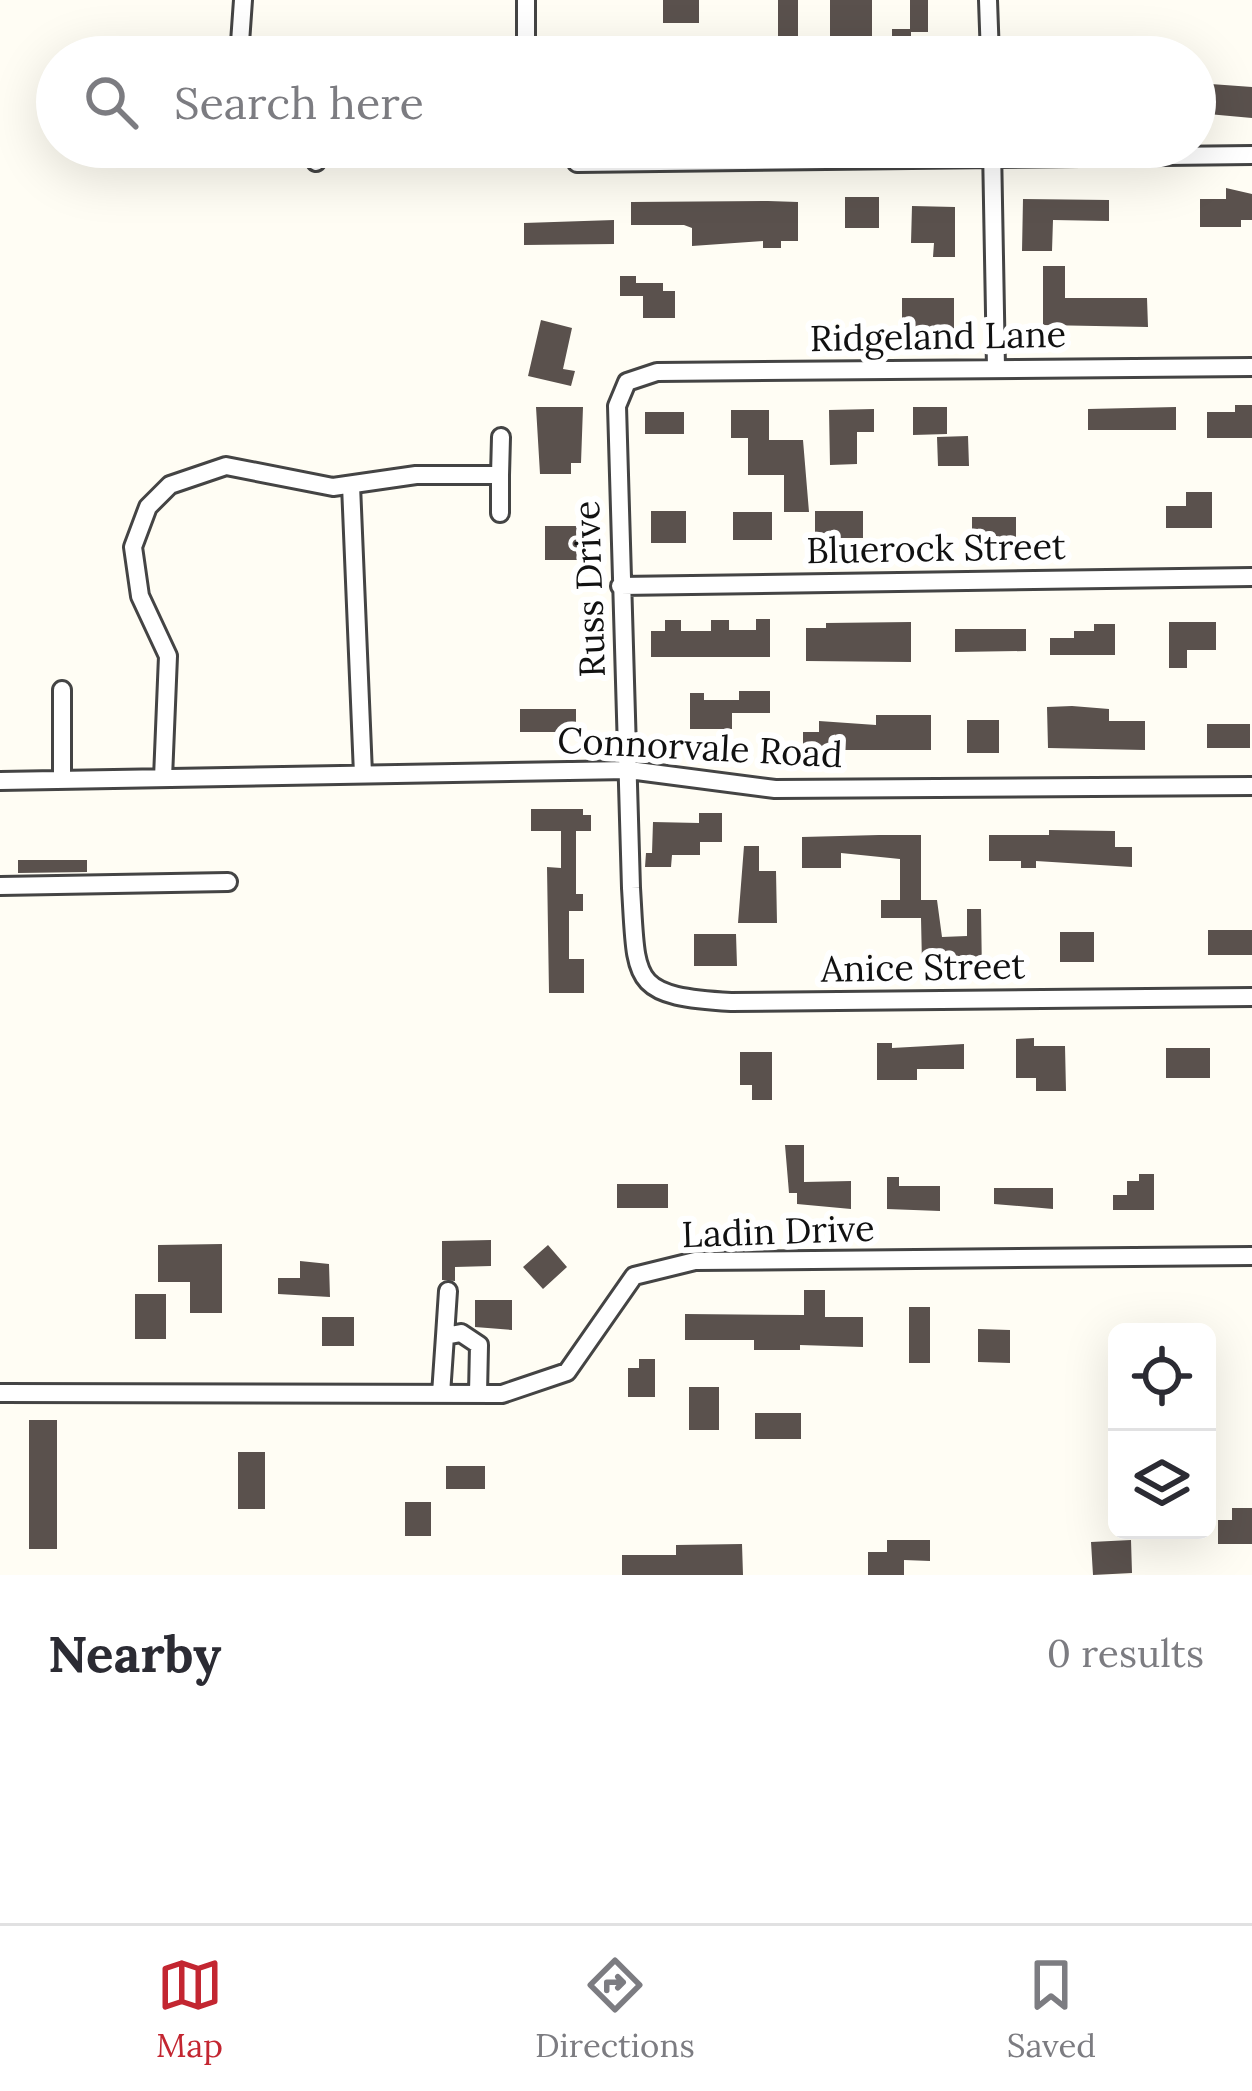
<!DOCTYPE html>
<style>
:root{--surface:#fff;--page:#f2f2f3;--text:#2b2b33;--muted:#7c7c81;--line:#e1e1e2;--accent:#c32631}
body{margin:0;font-family:Lora,serif;background:var(--page);color:var(--text)}
.controls{position:absolute;right:36px;bottom:36px;display:grid;overflow:hidden;border-radius:18px;box-shadow:0 12px 48px #0002}
.controls button{width:108px;height:108px;display:grid;place-items:center;padding:0;border:0;border-bottom:3px solid var(--line);background:var(--surface);color:var(--text);font:60px sans-serif}
.list{margin:0;padding:0;list-style:none}
h2{display:flex;justify-content:space-between;align-items:center;height:156px;margin:0;padding:0 48px;font-size:51px}
h2 small{font-size:39px;font-weight:400;color:var(--muted)}
.icon{flex:none;width:66px;height:66px;fill:none;stroke:currentColor;stroke-width:2;stroke-linecap:round;stroke-linejoin:round}
.map{position:relative;flex:none;width:1252px;height:1575px;overflow:hidden}
.search{position:absolute;background:var(--surface);box-shadow:0 12px 48px #0002;left:36px;right:36px;top:36px;height:132px;display:flex;align-items:center;gap:30px;box-sizing:border-box;padding:0 42px;border-radius:66px;color:var(--muted);font-size:45px}
.sheet{height:348px;background:var(--surface)}
nav{display:flex;justify-content:space-around;align-items:center;box-sizing:border-box;height:168px;border-top:3px solid var(--line);background:var(--surface);font-size:33px;color:var(--muted)}
nav a{display:grid;justify-items:center;gap:6px}
nav .on{color:var(--accent)}
.map>svg:first-child{display:block}
.building{fill:#5a514d}
.lines{fill:none;stroke-linecap:round;stroke-linejoin:round}
.minor-casing{stroke:#444;stroke-width:22}
.minor{stroke:#fff;stroke-width:16}
.labels{text-anchor:middle;dominant-baseline:central;stroke-width:12;stroke-linejoin:round;paint-order:stroke}
.street-label{font-size:36px;fill:#111;stroke:#fff}
</style>
<div class="map">
<svg width="1252" height="1575" viewBox="0 0 1252 1575">
<rect width="100%" height="100%" fill="#fffdf4"/>
<path class="building" d="M663,0H699V23H663Z
M778,0H798V41L778,42Z
M830,0H872V40H830Z
M910,0H928V32H911V45H892V29H910Z
M1197,83L1252,87V118L1197,113Z
M1226,188L1252,194V220H1241V227H1200V199H1226Z
M845,197H879V228H845Z
M1023,199L1109,200V221L1053,220L1052,251H1022Z
M768,201L798,202V241H781V248H763V241L692,246V228L684,225H631V202Z
M912,206L955,207V257H933L934,243H911Z
M614,220V244L524,245V223Z
M1043,266H1065V298H1147L1148,327L1043,325Z
M620,276H636V283H663V291H675V318H643V296H620Z
M902,298H954V332H902Z
M541,320L572,328L563,369L575,371L571,386L528,376Z
M1235,405H1252V438H1207V412H1235Z
M536,407H583L581,463H571V474H540Z
M913,407H947V434L913,435Z
M1176,407V430H1088V409Z
M874,409V432H857V464L830,465L829,410Z
M731,410H769V440H803L809,512H784V475H748V438H731Z
M645,412H684V434H645Z
M968,436L969,466H938L937,437Z
M1186,492H1212V528H1166V506H1186Z
M651,511H686V543H651Z
M815,511H863V538H815Z
M733,512H772V540H733Z
M972,517H1016V541H972Z
M545,526H583V560H545Z
M756,619H770V657H651V631H665V620H681V631H711V620H729V630H756Z
M911,622V662L806,661V628H826V623Z
M1169,622H1216V650H1187V668H1169Z
M1094,624H1115V655H1050V638H1074V631H1094Z
M955,629H1026V651L955,652Z
M739,691H770V713H732V729H690V693H704V700H739Z
M1072,706L1109,709V721H1145V750L1048,748L1047,707Z
M520,709H576V732H520Z
M876,715H931V750H803V732H819V721L876,725Z
M967,720H999V753H967Z
M1207,724H1250V748H1207Z
M531,809H583V815H591V831H576V894H583V911H569V959H584V993H549L547,867L561,868V831H531Z
M699,813H722V842H700V855H672L671,867H645L646,853H652L653,822L699,823Z
M1049,830L1115,831V847H1132V867L1036,861V868H1021V861H989V835H1049Z
M879,835H921V900H937L942,937L967,936V909H981L982,975L961,976V963L922,964L921,918H881V900H900V859L841,853V868H802V837Z
M744,846H759V871H776L777,923H738Z
M18,860H87V872L18,873Z
M1208,930H1252V955H1208Z
M1060,932H1094V962H1060Z
M694,934H736L737,966H694Z
M1034,1038V1046H1065L1066,1091H1036V1078H1016V1039Z
M877,1043H892V1048L964,1044V1069H917V1080H877Z
M1166,1048H1210V1078H1166Z
M740,1052H772V1100H752V1085H740Z
M785,1145H804V1182L851,1181V1209L797,1204V1193H789Z
M1139,1174H1154V1210H1113V1195H1127V1181H1139Z
M887,1177H899V1186H940V1211L887,1209Z
M617,1184H668V1208H617Z
M994,1188H1053V1209L994,1204Z
M491,1240V1266L455,1267V1281L442,1280V1241Z
M222,1244V1313H190V1282H158V1245Z
M548,1245L567,1267L543,1289L523,1267Z
M300,1261L329,1264L330,1297L278,1294V1278H300Z
M804,1290H825V1317H863V1347L800,1345V1350H754V1340H685V1314L804,1315Z
M135,1294H166V1339H135Z
M475,1300H512V1330L475,1327Z
M909,1307H930V1363H909Z
M322,1317H354V1346H322Z
M978,1329L1010,1330V1363L978,1362Z
M639,1359H655V1397H628V1368H639Z
M689,1387H719V1430H689Z
M755,1413H801V1439H755Z
M29,1420H57V1549H29Z
M238,1452H265V1509H238Z
M446,1466H485V1489H446Z
M405,1502H431V1536H405Z
M1232,1508H1252V1544H1218V1520H1232Z
M887,1540H930V1561L904,1560V1575H868V1552H887Z
M1131,1540L1132,1573L1093,1575L1091,1542Z
M742,1544L743,1575H622V1555H676V1545Z"/>
<g class="lines">
<g class="minor-casing">
<path id="minor" d="M526,0V44
M988,0L990,57
M239,57L243,0
M307,147L316,162
M992,147L996,368
M577,163L1252,155
M1252,367L657,372L627,382L617,406L631,888C637,982 629,996 731,1002L1252,997
M500,475V513
M351,485L363,774
M620,586L1252,577
M163,778L168,656L140,596L133,547L148,507L170,485L226,466L333,487L416,475H500L501,437
M62,780V690
M0,781L629,770L775,789L1252,786
M0,886L228,882
M445,1336L448,1291
M0,1393L502,1394L567,1372L634,1276L695,1261L1252,1256
M441,1394L445,1336L461,1333L479,1345L478,1394"/>
</g>
<use href="#minor" class="minor"/>
</g>
<g class="labels">
<g class="street-label">
<text transform="translate(938 336) rotate(-1)">Ridgeland Lane</text>
<text transform="translate(936 548) rotate(-1)">Bluerock Street</text>
<text transform="translate(589 589) rotate(-92)">Russ Drive</text>
<text transform="translate(700 747) rotate(3)">Connorvale Road</text>
<text transform="translate(923 967) rotate(-1)">Anice Street</text>
<text transform="translate(778 1231) rotate(-2)">Ladin Drive</text>
</g>
</g>
</svg>
<div class="controls">
<button><svg class="icon" aria-label="locate" viewBox="0 0 24 24"><circle cx="12" cy="12" r="6"/><path d="M12 2v4M12 18v4M2 12h4M18 12h4"/></svg></button>
<button><svg class="icon" aria-label="layers" viewBox="0 0 24 24"><path d="M12 4l9 5-9 5-9-5zM3 14l9 5 9-5"/></svg></button>
</div>
<div class="search"><svg class="icon" aria-label="search" viewBox="0 0 24 24"><circle cx="10" cy="10" r="6"/><path d="M15 15l6 6"/></svg>Search here</div>
</div>
<section class="sheet">
<h2>Nearby<small>0 results</small></h2>
<ul class="list">
</ul>
</section>
<nav>
<a class="on"><svg class="icon" aria-label="map" viewBox="0 0 24 24"><path d="M3 6l6-2 6 2 6-2v14l-6 2-6-2-6 2zM9 4v14M15 6v14"/></svg>Map</a>
<a><svg class="icon" aria-label="directions" viewBox="0 0 24 24"><path d="M12 3l9 9-9 9-9-9zM9 14v-3h6M13 9l2 2-2 2"/></svg>Directions</a>
<a><svg class="icon" aria-label="saved" viewBox="0 0 24 24"><path d="M7 4h10v16l-5-4-5 4z"/></svg>Saved</a>
</nav>
